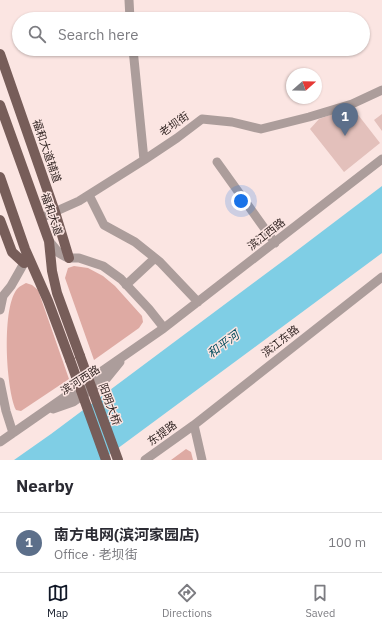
<!DOCTYPE html>
<meta charset="utf-8">
<style>
:root{--surface:#fff;--page:#f2f2f3;--text:#2b2b33;--muted:#7c7c81;--line:#e1e1e2;--accent:#111827}
body{margin:0;font-family:"IBM Plex Sans","Noto Sans SC",sans-serif;background:var(--page);color:var(--text)}
.compass{position:absolute;left:286px;top:68px;width:36px;height:36px;border-radius:50%;background:var(--surface);box-shadow:0 1px 3px #0004;rotate:70deg}
.you{position:absolute;left:241px;top:201px;width:14px;height:14px;margin:-10px;border:3px solid #fff;border-radius:50%;background:#1a73e8;box-shadow:0 0 0 6px #1a73e833}
.badge{display:grid;place-items:center;width:26px;height:26px;border-radius:50%;background:var(--accent);color:#fff;font-size:13px;font-weight:700}
.pin{position:absolute;translate:-50% -33px;filter:drop-shadow(0 1px 2px #0008)}
.pin::after{content:'';position:absolute;top:21px;width:14px;height:12px;background:inherit;clip-path:polygon(0 0,100% 0,50% 100%)}
.list{margin:0;padding:0;list-style:none}
h2{display:flex;justify-content:space-between;align-items:center;height:52px;margin:0;padding:0 16px;font-size:17px}
h2 small{font-size:13px;font-weight:400;color:var(--muted)}
.list li{display:grid;grid-template-columns:26px 1fr auto;gap:12px;align-items:center;box-sizing:border-box;height:60px;padding:0 16px;border-top:1px solid var(--line)}
.list b{display:block;font-size:15px;white-space:nowrap}
.list p{margin:0;font-size:13px;white-space:nowrap;color:var(--muted)}
.list em{font-size:13px;font-style:normal;color:var(--muted)}
.icon{flex:none;width:22px;height:22px;fill:none;stroke:currentColor;stroke-width:2;stroke-linecap:round;stroke-linejoin:round}
.map{position:relative;flex:none;width:382px;height:460px;overflow:hidden}
.search{position:absolute;background:var(--surface);box-shadow:0 1px 3px #0004;left:12px;right:12px;top:12px;height:44px;display:flex;align-items:center;gap:10px;box-sizing:border-box;padding:0 14px;border-radius:22px;color:var(--muted);font-size:15px}
.sheet{height:112px;background:var(--surface)}
nav{display:flex;justify-content:space-around;align-items:center;box-sizing:border-box;height:56px;border-top:1px solid var(--line);background:var(--surface);font-size:11px;color:var(--muted)}
nav a{display:grid;justify-items:center;gap:2px}
nav .on{color:var(--accent)}
.map>svg:first-child{display:block}
.green{fill:#deaaa3}
.water{fill:#7fcee5}
.building{fill:#e3c0bb}
.lines{fill:none;stroke-linecap:round;stroke-linejoin:round}
.minor{stroke:#ac9d9b;stroke-width:9}
.major{stroke:#775d59;stroke-width:10}
.major-bridge{stroke:#775d59;stroke-width:10}
.labels{text-anchor:middle;dominant-baseline:central;stroke-width:3;stroke-linejoin:round;paint-order:stroke}
.street-label{font-size:11px;fill:#342725;stroke:#fbe5e2}
.water-label{font-size:12px;font-style:italic;fill:#064e5e;stroke:#fbe5e2}
</style>
<div class="map">
<svg width="382" height="460" viewBox="0 0 382 460">
<rect width="100%" height="100%" fill="#fbe5e2"/>
<path class="green" d="M74,266L88,268L103,276L115,286L142,316L143,322L139,328L94,360L65,278L68,268Z
M26,283L32,285L38,290L69,379L21,411L16,410C6,389 1,305 18,288C20,286 24,284 26,283Z
M186,449L191,452L193,460H171Z"/>
<path class="water" d="M382,186V253L102,460H14L51,434L291,255Z"/>
<path class="building" d="M352,107L380,143L344,172L310,129L319,119Z
M382,114V131L374,120Z"/>
<g class="lines">
<path class="minor" d="M129,0L130,19
M133,49L144,160
M217,162L275,243
M89,195L104,225L135,242L160,262L198,302
M41,218L79,201L144,160L177,138L202,119L232,122L261,129L309,117L352,104L382,90
M49,241L59,253L66,257L69,258H79L103,266L121,279L149,309L164,328
M126,285L155,258
M0,310L3,296L11,286L19,272L24,263V256
M0,382L6,411L13,433
M53,409L73,402L107,378L120,362
M194,425L202,460
M0,442L164,328L382,159
M145,460L194,425L382,277"/>
<path class="major" d="M0,54L55,212L69,258
M0,105L49,241L52,271L57,293L80,356
M0,177L25,249L48,301L70,360
M0,220L12,252L24,263"/>
<path class="major-bridge" d="M80,356L118,460
M70,360L106,460"/>
</g>
<g class="labels">
<g class="street-label">
<text transform="translate(174 124) rotate(-35)">老坝街</text>
<text transform="translate(47 151) rotate(71)">福和大道辅道</text>
<text transform="translate(52 214) rotate(71)">福和大道</text>
<text transform="translate(266 234) rotate(-38)">滨江西路</text>
<text transform="translate(280 341) rotate(-38)">滨江东路</text>
<text transform="translate(80 380) rotate(-33)">滨河西路</text>
<text transform="translate(110 404) rotate(70)">阳明大桥</text>
<text transform="translate(162 433) rotate(-36)">东提路</text>
</g>
<g class="water-label">
<text transform="translate(223 344) rotate(-37)">和平河</text>
</g>
</g>
</svg>
<svg class="compass" viewBox="-18 -18 36 36"><path d="M0-13l5 13h-10z" fill="#e53935"/><path d="M0 13l5-13h-10z" fill="#7c7c81"/></svg>
<div class="you"></div>
<div class="pin badge" style="left:345px;top:136px;background:#5c6f8a">1</div>
<div class="search"><svg class="icon" aria-label="search" viewBox="0 0 24 24"><circle cx="10" cy="10" r="6"/><path d="M15 15l6 6"/></svg>Search here</div>
</div>
<section class="sheet">
<h2>Nearby<small></small></h2>
<ul class="list">
<li><span class="badge" style="background:#5c6f8a">1</span><div><b>南方电网(滨河家园店)</b><p>Office · 老坝街</p></div><em>100 m</em></li>
</ul>
</section>
<nav>
<a class="on"><svg class="icon" aria-label="map" viewBox="0 0 24 24"><path d="M3 6l6-2 6 2 6-2v14l-6 2-6-2-6 2zM9 4v14M15 6v14"/></svg>Map</a>
<a><svg class="icon" aria-label="directions" viewBox="0 0 24 24"><path d="M12 3l9 9-9 9-9-9zM9 14v-3h6M13 9l2 2-2 2"/></svg>Directions</a>
<a><svg class="icon" aria-label="saved" viewBox="0 0 24 24"><path d="M7 4h10v16l-5-4-5 4z"/></svg>Saved</a>
</nav>
